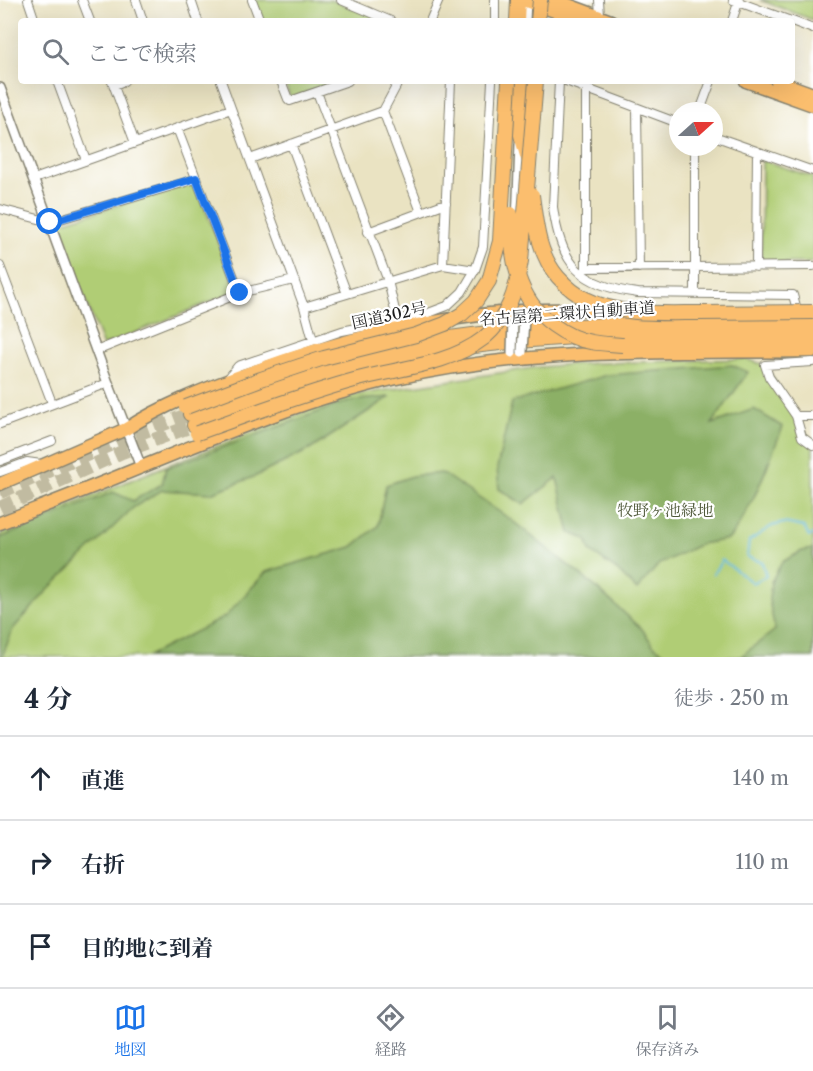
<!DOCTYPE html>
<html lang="ja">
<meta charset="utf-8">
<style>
:root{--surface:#fff;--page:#f2f2f3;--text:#1f2937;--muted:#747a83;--line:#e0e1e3;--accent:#1a73e8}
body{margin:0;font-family:"Libre Caslon Text","Noto Serif JP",serif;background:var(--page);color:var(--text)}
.compass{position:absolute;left:669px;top:102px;width:54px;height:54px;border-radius:50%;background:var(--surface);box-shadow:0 6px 24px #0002;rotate:69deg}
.stop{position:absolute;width:18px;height:18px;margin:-14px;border:4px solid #1a73e8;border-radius:50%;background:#fff}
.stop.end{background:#1a73e8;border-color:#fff;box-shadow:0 2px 6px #0008}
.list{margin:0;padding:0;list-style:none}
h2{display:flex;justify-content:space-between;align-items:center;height:78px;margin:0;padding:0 24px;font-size:26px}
h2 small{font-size:20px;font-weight:400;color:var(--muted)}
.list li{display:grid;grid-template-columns:39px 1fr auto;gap:18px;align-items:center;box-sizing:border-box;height:84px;padding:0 24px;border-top:2px solid var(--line)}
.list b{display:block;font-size:22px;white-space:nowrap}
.list em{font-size:20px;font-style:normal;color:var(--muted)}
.icon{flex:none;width:33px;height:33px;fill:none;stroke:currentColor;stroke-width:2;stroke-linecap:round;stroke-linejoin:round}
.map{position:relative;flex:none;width:813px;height:657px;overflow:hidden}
.search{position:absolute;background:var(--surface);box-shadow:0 6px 24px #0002;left:18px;right:18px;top:18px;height:66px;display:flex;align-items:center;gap:15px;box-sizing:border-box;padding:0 21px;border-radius:6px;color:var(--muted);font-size:22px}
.sheet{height:330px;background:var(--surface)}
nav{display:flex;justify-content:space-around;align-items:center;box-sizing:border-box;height:84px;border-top:2px solid var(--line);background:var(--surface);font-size:16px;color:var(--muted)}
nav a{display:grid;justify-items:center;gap:3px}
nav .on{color:var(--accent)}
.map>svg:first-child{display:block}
.green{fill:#b0cd74;stroke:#667448;stroke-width:1.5}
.forest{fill:#8cb066;stroke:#546641;stroke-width:1.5}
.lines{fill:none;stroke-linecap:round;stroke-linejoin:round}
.stream{stroke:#63bbe0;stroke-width:2}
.motorway-tunnel{stroke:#c1bba1;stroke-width:14;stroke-dasharray:14 7;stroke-linecap:butt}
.minor-casing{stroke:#83806f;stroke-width:10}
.tertiary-casing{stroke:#83806f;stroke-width:12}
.primary-casing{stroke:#83806f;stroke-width:15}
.trunk-casing{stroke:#83806f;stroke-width:15}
.motorway-casing{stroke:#83806f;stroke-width:16}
.minor{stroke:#fff;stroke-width:8}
.tertiary{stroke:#fff;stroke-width:9}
.primary{stroke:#fbbe6e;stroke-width:12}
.trunk{stroke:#fbbe6e;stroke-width:12}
.motorway{stroke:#fbbe6e;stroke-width:14}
.tertiary-bridge-casing{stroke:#83806f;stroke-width:12;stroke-linecap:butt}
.motorway-bridge-casing{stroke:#83806f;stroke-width:16;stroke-linecap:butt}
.tertiary-bridge{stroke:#fff;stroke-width:9}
.motorway-bridge{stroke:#fbbe6e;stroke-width:14}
.route{stroke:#1a73e8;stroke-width:8}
.labels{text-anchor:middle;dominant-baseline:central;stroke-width:4.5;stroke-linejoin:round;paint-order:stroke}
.street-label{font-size:16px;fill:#1c1c1c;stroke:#fff}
.park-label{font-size:16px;fill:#505a3b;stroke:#fff}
</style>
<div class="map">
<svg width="813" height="657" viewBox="0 0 813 657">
<rect width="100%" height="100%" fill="#fff"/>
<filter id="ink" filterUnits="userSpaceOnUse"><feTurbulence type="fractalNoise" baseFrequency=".0167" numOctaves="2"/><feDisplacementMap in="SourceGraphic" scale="12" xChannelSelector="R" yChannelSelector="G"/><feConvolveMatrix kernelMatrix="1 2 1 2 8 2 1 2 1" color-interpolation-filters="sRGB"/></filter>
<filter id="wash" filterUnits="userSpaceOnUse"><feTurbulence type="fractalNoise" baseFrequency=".008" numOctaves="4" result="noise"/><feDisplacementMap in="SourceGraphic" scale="24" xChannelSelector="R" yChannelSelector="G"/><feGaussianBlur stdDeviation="1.35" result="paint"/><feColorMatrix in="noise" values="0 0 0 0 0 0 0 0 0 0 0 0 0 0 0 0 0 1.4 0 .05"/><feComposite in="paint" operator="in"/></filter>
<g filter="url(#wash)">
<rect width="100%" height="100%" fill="#eae3c2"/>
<path class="green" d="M254,0H331L380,18V21H262Z
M760,0H813V20Z
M284,81H340L293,98L290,97Z
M762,160L813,177V261L810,263H764L761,258Z
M195,182L237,291L103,346L56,224Z
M746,359L765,365L796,416L802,437L813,445V657H0V534L158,469L342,397L532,368L572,364Z"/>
<path class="forest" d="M732,365L748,372L712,424L754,409L783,427C765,469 757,501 729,539L701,544L659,564L637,590L618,571L590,551L586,539L570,533L557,478L523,504L499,489L497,468L512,402L607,375Z
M390,397L311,449L256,476L211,493L162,490L134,507L47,591L13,629L2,657H0V538L113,492L133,501L162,484L166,468L348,401Z
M442,473L510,519L592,584L642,629L653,645L670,657H146L225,617L266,572L352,547L378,526L386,485L412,476Z
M813,549V657H740L775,630L769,600L771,582L782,562L802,551Z"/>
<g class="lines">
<path class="stream" d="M713,574L722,560L753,583L766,576L762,562L747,557L749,541L772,526L784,523L804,527L809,537L813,534"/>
</g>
</g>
<g filter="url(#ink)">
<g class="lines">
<path class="motorway-tunnel" d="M0,492L119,441L190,414
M0,508L122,452L194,425"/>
<g class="minor-casing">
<path id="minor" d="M28,0L35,21
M82,0L90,21
M136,0L143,21
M191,0L198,21
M252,0L260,21
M341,0L391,21
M495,0V21
M599,0L600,16
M733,0L791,21
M430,21L439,0
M732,21L739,0
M792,21L813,29
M57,81L86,160
M112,81L135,143
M221,81L304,307L313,340
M281,81L288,99L290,101L348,81
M559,81L553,207C561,265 580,286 638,293L793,295L796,306
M566,81L678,123
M589,81L586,88V268L813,266
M114,85L124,81
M317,92L388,281L397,319
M637,108L639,268
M383,111L421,212
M700,111L711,81
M177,128L240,293
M714,136L813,171
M291,144L347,294
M695,147V293
M250,159L383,111L399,81
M34,179L231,109
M0,209L50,222L196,179
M368,232L446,203
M443,265L451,81
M0,266L52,403
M756,267L757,151
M304,307L443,265L475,270
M96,351L240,293L294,280
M813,362L765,365L769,377L796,416L802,437L813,445
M227,380L238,366L342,331L426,314L447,306L462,292L475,270L483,247L492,81
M796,416H813
M0,424L108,383
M0,461L52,441
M0,472L27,462L41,464"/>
</g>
<g class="tertiary-casing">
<path id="tertiary" d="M525,21L526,0
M0,88L108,383L141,467
M517,223L520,144"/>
</g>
<g class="primary-casing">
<path id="primary" d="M523,0L584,21
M555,0L611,21
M746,81L813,105
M777,81L813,94"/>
</g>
<g class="trunk-casing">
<path id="trunk" d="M0,484L126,429C163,405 205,389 246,374C334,341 427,318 521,311C550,309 579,310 608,309
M0,523C46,505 93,487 139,468C223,434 308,398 397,378C533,347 674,353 813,351"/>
</g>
<g class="motorway-casing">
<path id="motorway" d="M517,21L518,0
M522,81L521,135L528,159
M629,345L813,344
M190,414C266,387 344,356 424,342C553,320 683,324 813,323
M194,425C256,402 318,377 383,362C524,330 670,334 813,333"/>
</g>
<use href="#minor" class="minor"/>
<use href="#tertiary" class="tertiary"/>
<use href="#primary" class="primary"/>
<use href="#trunk" class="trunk"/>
<use href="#motorway" class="motorway"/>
<g class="tertiary-bridge-casing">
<path id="tertiary-bridge" d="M522,352L524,318
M512,353L513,318"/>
</g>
<g class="motorway-bridge-casing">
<path id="motorway-bridge" d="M538,21L540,0
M532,195C536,224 538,254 558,277C566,286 575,294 586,299C620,316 662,313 699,313C737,313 775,312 813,312
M511,214C510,257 517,299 553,325C564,333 578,340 591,342C602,344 613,344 623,345
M186,407L261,379L324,358L416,335L445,324L462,314L476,301L489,281L500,241L509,81
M197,433C250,414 303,394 358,379C399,368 449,365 484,338C508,318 516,291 521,261L536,81"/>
</g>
<use href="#tertiary-bridge" class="tertiary-bridge"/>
<use href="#motorway-bridge" class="motorway-bridge"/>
</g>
</g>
<g class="lines" filter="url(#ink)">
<path class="route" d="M50,222L196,178L240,293"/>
</g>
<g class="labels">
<g class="street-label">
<text transform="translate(567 313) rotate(-4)">名古屋第二環状自動車道</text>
<text transform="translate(389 315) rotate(-12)">国道302号</text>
</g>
<g class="park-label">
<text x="665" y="510">牧野ヶ池緑地</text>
</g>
</g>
</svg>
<svg class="compass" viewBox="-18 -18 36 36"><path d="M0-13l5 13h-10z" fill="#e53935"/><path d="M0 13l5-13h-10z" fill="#747a83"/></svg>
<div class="stop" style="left:50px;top:222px"></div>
<div class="stop end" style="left:240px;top:293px"></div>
<div class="search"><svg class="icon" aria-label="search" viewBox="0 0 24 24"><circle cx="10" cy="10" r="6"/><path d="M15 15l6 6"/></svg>ここで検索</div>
</div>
<section class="sheet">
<h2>4 分<small>徒歩 · 250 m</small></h2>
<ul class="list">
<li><svg class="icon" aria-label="ahead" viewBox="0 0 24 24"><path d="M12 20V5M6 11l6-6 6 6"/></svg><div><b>直進</b></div><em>140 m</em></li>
<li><svg class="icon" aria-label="right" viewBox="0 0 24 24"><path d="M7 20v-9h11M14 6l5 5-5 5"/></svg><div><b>右折</b></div><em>110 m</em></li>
<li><svg class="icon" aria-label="arrive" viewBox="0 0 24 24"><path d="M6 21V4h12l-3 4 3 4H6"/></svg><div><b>目的地に到着</b></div></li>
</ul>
</section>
<nav>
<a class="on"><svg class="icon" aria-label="map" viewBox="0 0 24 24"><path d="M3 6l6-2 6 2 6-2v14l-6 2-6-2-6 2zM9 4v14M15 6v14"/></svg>地図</a>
<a><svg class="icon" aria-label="directions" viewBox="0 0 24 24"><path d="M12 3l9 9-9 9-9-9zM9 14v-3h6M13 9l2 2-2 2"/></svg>経路</a>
<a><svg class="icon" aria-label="saved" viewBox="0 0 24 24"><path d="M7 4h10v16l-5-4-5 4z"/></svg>保存済み</a>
</nav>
